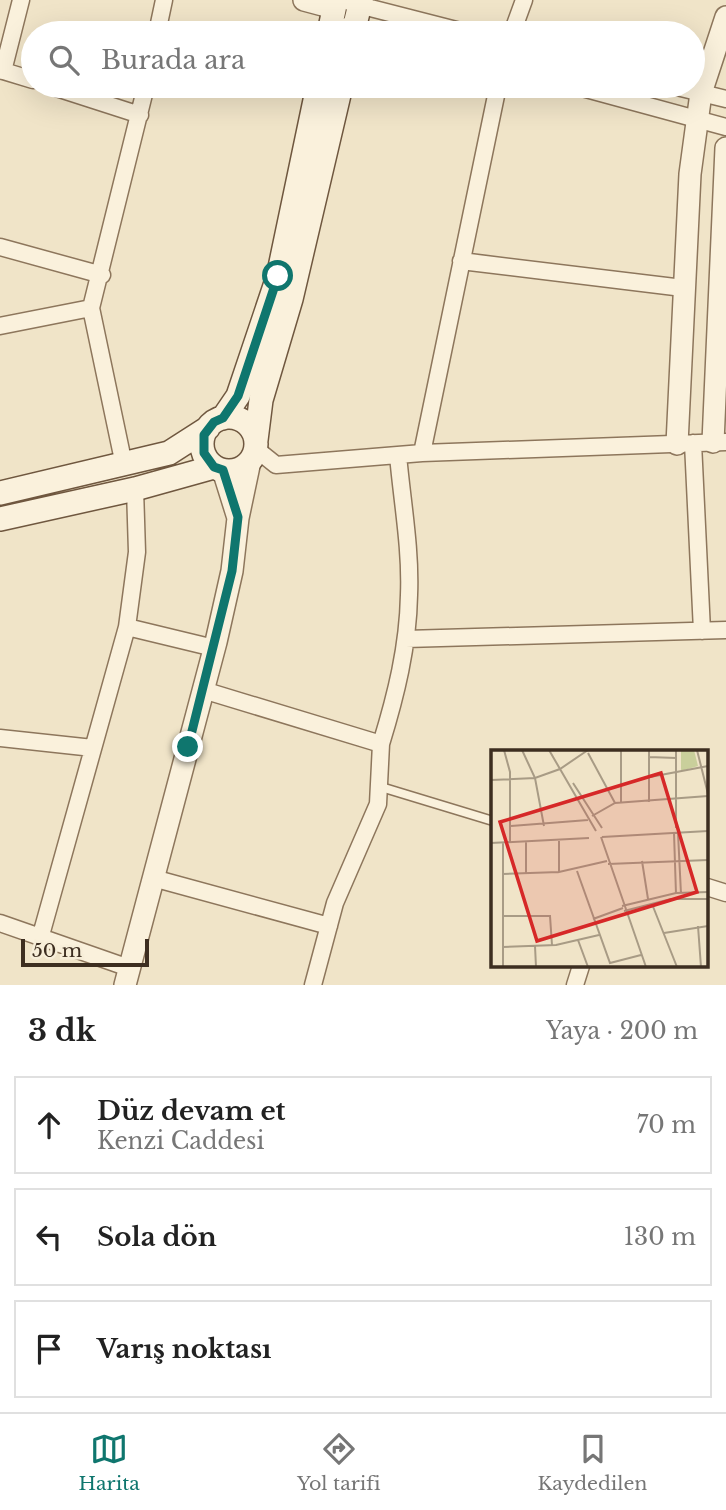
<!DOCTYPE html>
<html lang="tr">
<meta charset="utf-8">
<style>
:root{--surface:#fff;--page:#f2f2f2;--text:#222;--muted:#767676;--line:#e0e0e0;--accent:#0f766e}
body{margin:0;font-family:"Libre Baskerville",serif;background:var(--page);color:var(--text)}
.scale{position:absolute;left:21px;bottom:18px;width:128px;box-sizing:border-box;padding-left:7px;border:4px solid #3d2e20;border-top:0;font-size:19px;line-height:24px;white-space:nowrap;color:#3d2e20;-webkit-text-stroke:5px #f7eed8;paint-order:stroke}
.stop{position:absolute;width:21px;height:21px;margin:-16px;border:5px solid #0f766e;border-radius:50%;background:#fff}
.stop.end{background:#0f766e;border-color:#fff;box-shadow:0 2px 7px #0008}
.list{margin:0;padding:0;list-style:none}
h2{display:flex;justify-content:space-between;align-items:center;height:91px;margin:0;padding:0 28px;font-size:30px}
h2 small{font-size:23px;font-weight:400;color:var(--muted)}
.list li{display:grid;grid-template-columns:46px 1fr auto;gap:21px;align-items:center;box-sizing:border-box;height:98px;margin:0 14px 14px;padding:0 14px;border:2px solid var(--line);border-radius:0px}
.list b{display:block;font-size:26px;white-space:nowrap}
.list p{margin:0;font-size:23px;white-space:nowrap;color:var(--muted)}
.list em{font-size:23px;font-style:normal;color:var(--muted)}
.icon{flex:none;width:38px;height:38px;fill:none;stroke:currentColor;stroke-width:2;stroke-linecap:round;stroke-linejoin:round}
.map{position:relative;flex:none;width:726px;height:985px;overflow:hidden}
.search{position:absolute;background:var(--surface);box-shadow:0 7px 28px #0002;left:21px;right:21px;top:21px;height:77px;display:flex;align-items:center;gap:18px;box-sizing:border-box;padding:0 24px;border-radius:38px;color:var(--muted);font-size:26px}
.sheet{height:427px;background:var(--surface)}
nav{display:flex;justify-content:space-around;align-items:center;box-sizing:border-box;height:98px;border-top:2px solid var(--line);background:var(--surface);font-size:19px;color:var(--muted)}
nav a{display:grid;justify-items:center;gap:4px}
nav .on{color:var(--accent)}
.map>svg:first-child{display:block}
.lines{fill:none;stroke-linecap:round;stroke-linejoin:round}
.service-casing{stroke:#8d765c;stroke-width:11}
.minor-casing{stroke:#8d765c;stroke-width:19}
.tertiary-casing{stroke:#8d765c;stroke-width:24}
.secondary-casing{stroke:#6f573f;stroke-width:26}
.service{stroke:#faf1dc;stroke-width:8}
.minor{stroke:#faf1dc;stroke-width:16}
.tertiary{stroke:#faf1dc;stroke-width:21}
.secondary{stroke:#faf1dc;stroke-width:23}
.route{stroke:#0f766e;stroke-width:9}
.inset-road{fill:none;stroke:#a89b85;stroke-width:2}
.view{fill:#d62828;fill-opacity:0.15;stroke:#d62828;stroke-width:3.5}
.inset-edge{fill:none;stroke:#3d2e20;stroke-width:3.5}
</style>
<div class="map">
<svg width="726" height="985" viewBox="0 0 726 985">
<rect width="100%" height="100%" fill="#f0e4c8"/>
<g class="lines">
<g class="service-casing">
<path id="service" d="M381,787L493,821"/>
</g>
<g class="minor-casing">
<path id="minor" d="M351,3L468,33
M347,26L375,33
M157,33L164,0
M512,33L524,0
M0,70L33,80
M3,71L21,0
M50,86L140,115
M575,86L726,127
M673,86L726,99
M0,247L102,275
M461,261L683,288
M0,326L91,308
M693,443L702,631
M256,449L276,465L422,453L726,442
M422,453L498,86
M124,465L91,308L146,86
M127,627L214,648
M406,639L726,630
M203,690L381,744C396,695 408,647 409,595C411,549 402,501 398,455
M0,738L93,748
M153,878L329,926
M707,887L726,893
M0,923L129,968
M41,935L127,627L137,552L135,489
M313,985L335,903L378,804L381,744
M575,985L581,966"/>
</g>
<g class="tertiary-casing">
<path id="tertiary" d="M304,0L334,8
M713,442L726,148
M677,444L690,174L701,93L726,17
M223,470L238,518L250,461
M125,985L216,642L232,571L238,518"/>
</g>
<g class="secondary-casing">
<path id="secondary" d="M329,33L336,0
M353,33L361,0
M202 444a27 27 0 1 1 54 0a27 27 0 1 1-54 0Z
M223,418L238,396L278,277L318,86
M256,440L261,400L291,299L341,86
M0,493L169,453L208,428
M0,519L135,489L214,467"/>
</g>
<use href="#service" class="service"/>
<use href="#minor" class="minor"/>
<use href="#tertiary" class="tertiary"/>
<use href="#secondary" class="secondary"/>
</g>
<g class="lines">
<path class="route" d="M188,747L232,571L238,517L223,470L214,467L204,453V435L214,422L223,418L238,396L278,276"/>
</g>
<g transform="translate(491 750)">
<rect width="217" height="217" fill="#f0e4c8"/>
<path d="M190,0H203L207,16L190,21Z" fill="#c9cf9b"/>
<path class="inset-road" d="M13,0L19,22V92M31,0L44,28L53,76M58,0L105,81M158,0V52M185,0V78M206,0L217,44M97,3L124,53M158,7L185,8M159,27L217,16M0,30L44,28L69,19L97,0M82,33L111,78M130,53V0M101,66L124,53L217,46M20,76L97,70M183,83L185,144M187,83L190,144M110,87L155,217M111,87L217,81M68,91V122L116,111M35,92V123M0,93L98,88M151,111L157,149M117,114L217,110M86,121L119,213L150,205M12,124L68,122M161,154L186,217M131,156L185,143L217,142M133,161L180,149H217M12,166H59L61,195M102,169L132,158M207,176L210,217M173,183L217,176M87,190L97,217M44,196L45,217M12,197L65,195L108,185M12,217V93"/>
<path class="view" d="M170,23L206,142L46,191L9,72Z"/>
<rect width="217" height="217" class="inset-edge"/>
</g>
</svg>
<div class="scale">50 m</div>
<div class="stop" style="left:278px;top:276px"></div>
<div class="stop end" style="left:188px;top:747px"></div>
<div class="search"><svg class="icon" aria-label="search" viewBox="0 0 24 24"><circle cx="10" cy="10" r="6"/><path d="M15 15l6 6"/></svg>Burada ara</div>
</div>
<section class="sheet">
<h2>3 dk<small>Yaya · 200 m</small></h2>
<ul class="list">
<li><svg class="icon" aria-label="ahead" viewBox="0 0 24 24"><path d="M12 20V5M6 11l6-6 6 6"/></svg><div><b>Düz devam et</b><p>Kenzi Caddesi</p></div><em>70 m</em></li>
<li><svg class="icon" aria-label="left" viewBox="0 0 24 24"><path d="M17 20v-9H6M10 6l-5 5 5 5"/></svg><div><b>Sola dön</b></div><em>130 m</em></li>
<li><svg class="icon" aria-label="arrive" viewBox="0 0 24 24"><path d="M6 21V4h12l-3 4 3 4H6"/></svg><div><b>Varış noktası</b></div></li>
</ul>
</section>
<nav>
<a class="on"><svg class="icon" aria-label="map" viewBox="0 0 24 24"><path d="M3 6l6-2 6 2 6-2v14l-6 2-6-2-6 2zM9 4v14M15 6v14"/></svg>Harita</a>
<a><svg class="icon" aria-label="directions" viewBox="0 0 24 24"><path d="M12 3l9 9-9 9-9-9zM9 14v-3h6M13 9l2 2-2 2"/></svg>Yol tarifi</a>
<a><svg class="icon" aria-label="saved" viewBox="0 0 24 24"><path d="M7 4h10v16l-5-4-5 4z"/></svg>Kaydedilen</a>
</nav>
